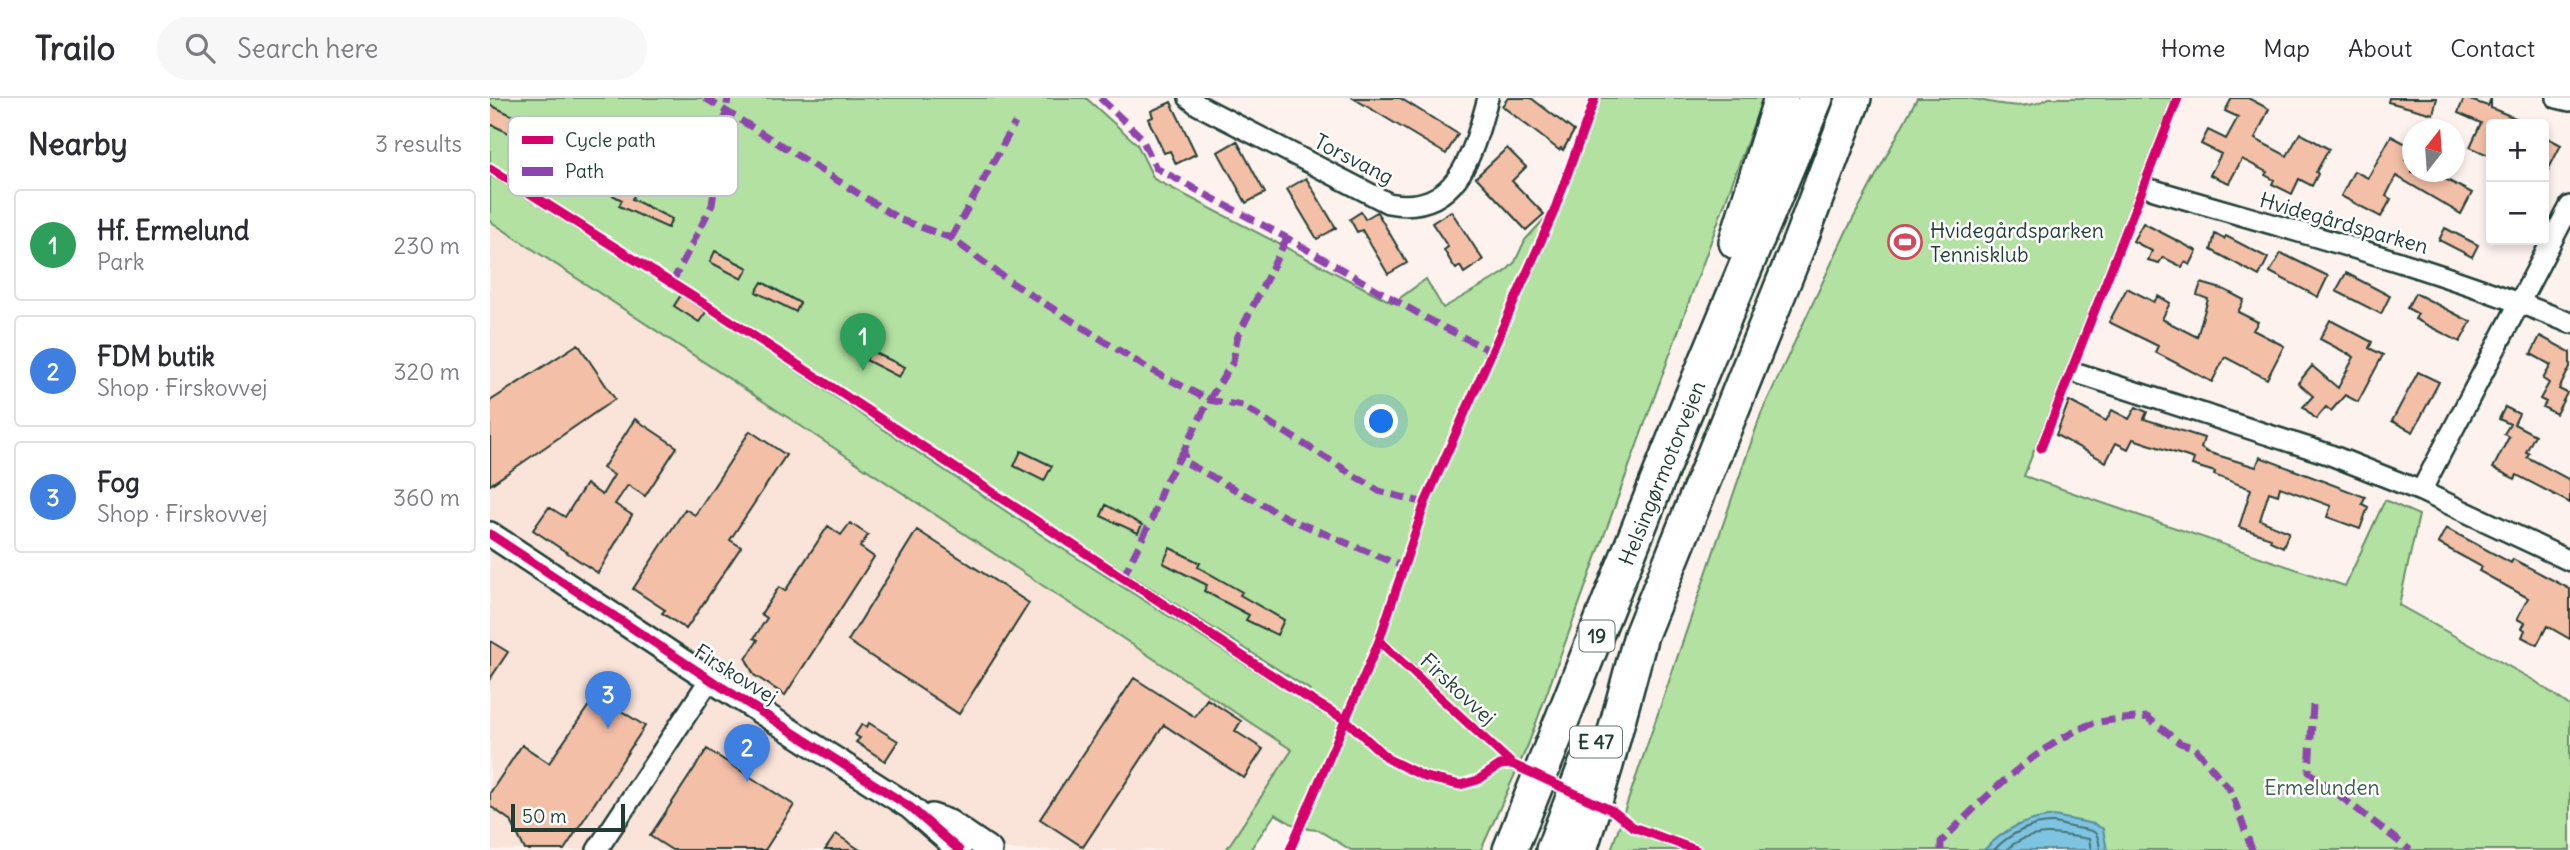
<!DOCTYPE html>
<meta charset="utf-8">
<style>
:root{--surface:#fff;--page:#f7f7f7;--text:#2b2b33;--muted:#7c7c81;--line:#e1e1e2;--accent:#d1495b}
body{margin:0;font-family:Delius,sans-serif;background:var(--page);color:var(--text)}
.controls{position:absolute;right:21px;top:21px;display:grid;overflow:hidden;border-radius:7px;box-shadow:0 4px 10px #0003}
.controls button{width:63px;height:63px;display:grid;place-items:center;padding:0;border:0;border-bottom:2px solid var(--line);background:var(--surface);color:var(--text);font:35px sans-serif}
.compass{position:absolute;left:1912px;top:21px;width:63px;height:63px;border-radius:50%;background:var(--surface);box-shadow:0 4px 10px #0003;rotate:17deg}
.scale{position:absolute;left:21px;bottom:18px;width:114px;box-sizing:border-box;padding-left:7px;border:4px solid #1f3d34;border-top:0;font-size:19px;line-height:24px;white-space:nowrap;color:#1f3d34;-webkit-text-stroke:5px #fff;paint-order:stroke}
.you{position:absolute;left:892px;top:324px;width:24px;height:24px;margin:-18px;border:5px solid #fff;border-radius:50%;background:#1a73e8;box-shadow:0 0 0 10px #1a73e833}
.badge{display:grid;place-items:center;width:46px;height:46px;border-radius:50%;background:var(--accent);color:#fff;font-size:23px;font-weight:700}
.pin{position:absolute;translate:-50% -58px;filter:drop-shadow(0 2px 4px #0008)}
.pin::after{content:'';position:absolute;top:37px;width:24px;height:21px;background:inherit;clip-path:polygon(0 0,100% 0,50% 100%)}
.list{margin:0;padding:0;list-style:none}
h2{display:flex;justify-content:space-between;align-items:center;height:91px;margin:0;padding:0 28px;font-size:30px}
h2 small{font-size:23px;font-weight:400;color:var(--muted)}
.list li{display:grid;grid-template-columns:46px 1fr auto;gap:21px;align-items:center;box-sizing:border-box;height:112px;margin:0 14px 14px;padding:0 14px;border:2px solid var(--line);border-radius:7px}
.list b{display:block;font-size:26px;white-space:nowrap}
.list p{margin:0;font-size:23px;white-space:nowrap;color:var(--muted)}
.list em{font-size:23px;font-style:normal;color:var(--muted)}
.icon{flex:none;width:38px;height:38px;fill:none;stroke:currentColor;stroke-width:2;stroke-linecap:round;stroke-linejoin:round}
.map{position:relative;flex:none;width:2080px;height:752px;overflow:hidden}
header{display:flex;align-items:center;gap:42px;box-sizing:border-box;height:98px;padding:0 35px;background:var(--surface);border-bottom:2px solid var(--line)}
header strong{font-size:33px}
nav{display:flex;gap:38px;margin-inline-start:auto;font-size:24px}
.search{width:490px;height:63px;background:var(--page);display:flex;align-items:center;gap:18px;box-sizing:border-box;padding:0 24px;border-radius:38px;color:var(--muted);font-size:26px}
main{display:flex}
aside{flex:1;background:var(--surface)}
.map>svg:first-child{display:block}
.built{fill:#fae3d8}
.green{fill:#b2e1a1;stroke:#688f6a;stroke-width:2}
.water{fill:#7ec3df;stroke:#588d9b;stroke-width:2}
.lines{fill:none;stroke-linecap:round;stroke-linejoin:round}
.shore{stroke:#457378;stroke-width:2}
.building{fill:#f4bfa7;stroke:#1f3d34;stroke-width:2}
.minor-casing{stroke:#1f3d34;stroke-width:24}
.tertiary-casing{stroke:#1f3d34;stroke-width:28}
.motorway-casing{stroke:#1f3d34;stroke-width:38}
.minor{stroke:#fff;stroke-width:19}
.tertiary{stroke:#fff;stroke-width:23}
.motorway{stroke:#fff;stroke-width:33}
.quiet{stroke:#8e44ad;stroke-width:7;stroke-dasharray:14 7;stroke-linecap:butt}
.cycleway-casing{stroke:#fff;stroke-width:13}
.cycleway{stroke:#d6006c;stroke-width:9}
.labels{text-anchor:middle;dominant-baseline:central;stroke-width:5;stroke-linejoin:round;paint-order:stroke}
.shield{fill:#fff;stroke:#627771;stroke-width:2}
.shield-label{font-size:19px;font-weight:bold;fill:#1f3d34}
.street-label{font-size:21px;fill:#1f3d34;stroke:#fff}
.poi-label{font-size:21px;fill:#1f3d34;stroke:#fff;text-anchor:start}
.park-label{font-size:21px;fill:#3c5e4a;stroke:#fff}
.key{fill:#fff;stroke:#bcc5c2;stroke-width:2}
.key-label{font-size:19px;fill:#1f3d34}
</style>
<header>
<strong>Trailo</strong>
<div class="search"><svg class="icon" aria-label="search" viewBox="0 0 24 24"><circle cx="10" cy="10" r="6"/><path d="M15 15l6 6"/></svg>Search here</div>
<nav><a>Home</a><a>Map</a><a>About</a><a>Contact</a></nav>
</header>
<main>
<aside>
<h2>Nearby<small>3 results</small></h2>
<ul class="list">
<li><span class="badge" style="background:#2e9e5b">1</span><div><b>Hf. Ermelund</b><p>Park</p></div><em>230 m</em></li>
<li><span class="badge" style="background:#3f7fe0">2</span><div><b>FDM butik</b><p>Shop · Firskovvej</p></div><em>320 m</em></li>
<li><span class="badge" style="background:#3f7fe0">3</span><div><b>Fog</b><p>Shop · Firskovvej</p></div><em>360 m</em></li>
</ul>
</aside>
<div class="map">
<svg width="2080" height="752" viewBox="0 0 2080 752">
<rect width="100%" height="100%" fill="#fdf2ed"/>
<filter id="ink" filterUnits="userSpaceOnUse"><feTurbulence type="fractalNoise" baseFrequency=".0143" numOctaves="2"/><feDisplacementMap in="SourceGraphic" scale="14" xChannelSelector="R" yChannelSelector="G"/><feConvolveMatrix kernelMatrix="1 2 1 2 8 2 1 2 1" color-interpolation-filters="sRGB"/></filter>
<g filter="url(#ink)">
<path class="built" d="M0,123L803,652L736,752H0Z"/>
<path class="green" d="M0,0H596L647,46L664,81L903,205L936,181L953,210L1014,175L1025,164L1035,142L1057,118L1101,0H1273L1038,647L991,752H861L828,732L818,731L813,724L804,727L785,716L760,752H736L802,652L0,123V77L226,219L562,444L831,615L817,599L820,592L0,68Z
M1427,0C1443,0 1461,0 1477,0C1505,4 1533,15 1559,0H1682L1534,378L1855,488L1895,402L1929,417L1909,507L2045,583L2080,608V752H1121L1271,316L1356,134Z"/>
<path class="water" d="M1564,718L1604,726L1613,731L1617,752H1494C1516,730 1533,722 1564,718Z"/>
<g class="lines">
<path class="shore" d="M1504,752C1518,737 1542,724 1564,725C1571,726 1578,729 1586,730C1605,733 1608,731 1610,752
M1516,752C1541,729 1569,736 1599,741L1601,752"/>
</g>
<path class="building" d="M863,0H910L968,36L956,56Z
M1018,0H1041L1084,33L1073,52L1071,50L1069,52L1012,8Z
M1742,0H1758L1779,11L1765,41L1797,58L1810,35L1839,51L1826,74L1828,76L1822,88L1809,81L1802,96L1782,86L1784,82L1775,77L1777,74L1752,61L1739,85L1720,77L1731,56L1711,46L1718,32L1736,41L1748,19L1735,13Z
M1899,0H1947L1943,16L1898,4Z
M1974,0L1998,8L2001,0V10L2040,26H2001V48L1998,57L1980,49L1991,25L1968,15Z
M681,4L706,56L686,66L680,53L674,55L658,21L663,19L661,13Z
M0,7L30,21L23,37L0,26Z
M1901,38L1922,49L1915,62L1922,65V74H1956L1953,80L1982,95L1971,116L1906,78L1896,98L1901,101L1891,119L1851,98L1864,73L1878,80Z
M2054,38L2071,47L2054,80Z
M747,43L775,95L756,105L728,54Z
M1017,50L1036,69L1022,83L1054,116L1036,132L986,79Z
M113,79L145,95L142,101L182,121L178,130L129,108L132,102L107,89Z
M816,80L846,130L827,141L797,91Z
M961,113L993,162L974,175L970,168L966,171L961,164L954,152L958,149L942,125Z
M871,114L875,121L887,114L917,165L898,176L872,132L867,134L860,121Z
M1653,125L1707,153L1700,167L1695,164L1692,169L1673,159L1669,165L1658,162L1662,153L1643,143Z
M1955,130L1988,147L1982,159L1949,142Z
M1725,136L1734,141L1736,138L1778,160L1769,178L1721,152Z
M225,153L258,170L252,181L220,164Z
M1791,155L1838,178L1828,199L1780,174Z
M1856,175L1900,198L1891,216L1846,193Z
M272,184L310,205L306,214L266,194Z
M1711,185L1735,192L1754,202L1748,214L1768,224L1763,232L1794,248L1777,281L1735,259L1722,284L1665,254L1668,248L1619,224L1637,190L1664,204L1668,198L1680,205L1672,221L1707,239L1718,201L1707,197Z
M1925,195L1981,224L1970,244L1925,221L1928,216L1917,210Z
M191,197L216,214L209,224L184,208Z
M1840,222L1882,244L1879,250L1893,257L1868,304L1855,297L1841,313L1836,309L1826,321L1813,309L1823,298L1808,285L1822,268L1848,290L1864,259L1830,241Z
M2050,238L2080,254V269L2069,291L2077,295L2066,316L2053,309L2056,304L2050,301L2059,285L2053,281L2061,267L2041,256Z
M88,246L125,301L0,387V303Z
M381,253L415,269L409,279L376,262Z
M1928,274L1949,284L1923,334L1902,323Z
M1579,303L1616,323L1622,312L1639,321L1646,309L1657,314L1654,321L1714,340L1711,350L1717,354L1766,369L1770,359L1875,399L1872,406L1878,409L1870,431L1837,419L1841,408L1790,389L1788,397L1779,394L1770,422L1799,434L1793,449L1780,443L1781,440L1749,429L1761,391L1724,377L1725,374L1702,367L1704,361L1643,341L1638,351L1626,345L1616,364L1566,337Z
M2015,309L2029,316L2024,326L2045,337L2036,354L2039,355L2037,359L2080,382V405L2027,377L2025,381L2003,370L2019,339L2014,336L2020,326L2009,321Z
M145,321L187,349L155,398L138,387L125,406L142,417L108,475L43,432L59,409L75,419L96,386L112,397L124,377L113,370Z
M260,333L296,357L240,442L251,449L196,531L172,515L175,512L143,491L195,411L205,417Z
M531,353L562,368L554,383L524,368Z
M616,407L652,427L648,435L611,418Z
M360,425L378,437L370,449L384,459L295,597L264,577L256,561L268,542L264,540L277,520L271,516L289,489L295,493L338,428L351,437Z
M1956,430L2021,465L2023,461L2080,491V541L2057,528L2047,547L2032,539L2035,532L2032,530L2035,525L2027,521L2038,500L1989,473L1992,469L1948,445Z
M427,432L539,505L469,616L358,543Z
M680,450L710,465L708,469L752,494L750,497L794,522L787,537L756,522L759,517L714,493L717,487L673,465Z
M0,543L18,554L0,581Z
M644,580L705,619L717,601L751,623L745,633L773,651L754,680L674,627L593,749L550,721Z
M106,597L155,628L74,752H35L21,723L0,708V695L32,647L59,665Z
M379,625L408,643L395,663L366,644L370,640L365,637L372,626L377,629Z
M217,651L304,707L275,752H182L160,738Z
M346,736L370,752H335Z"/>
<g class="lines">
<g class="minor-casing">
<path id="minor" d="M699,0L708,7L898,105C969,118 983,54 998,0
M2067,0L2080,3
M1664,92C1803,133 1945,169 2080,225
M1590,276L1838,356L1931,393L2080,463
M1931,393L2080,108
M107,752L220,581"/>
</g>
<g class="tertiary-casing">
<path id="tertiary" d="M0,436L224,584L420,709L469,752
M442,718L459,724L500,752"/>
</g>
<g class="motorway-casing">
<path id="motorway" d="M1246,144L1291,0
M1020,752L1191,324L1326,0
M1063,752L1096,666
M1090,752L1116,667L1151,537L1310,143L1364,0"/>
</g>
<use href="#minor" class="minor"/>
<use href="#tertiary" class="tertiary"/>
<use href="#motorway" class="motorway"/>
<path class="quiet" d="M215,0L411,122L461,140L519,183L657,270L719,302L753,308L889,393L935,405
M610,0L651,39L666,70L797,140L945,225L1001,253
M461,140L525,25
M797,140L747,240L743,264L719,302L694,352L695,364L797,420L912,468
M182,185L222,107L238,0
M633,479L662,421L673,388L693,354
M1823,607L1819,674L1920,752
M1451,752V744C1493,701 1538,655 1594,629C1611,621 1638,621 1657,619L1690,645L1705,650L1741,693L1762,752"/>
<g class="cycleway-casing">
<path id="cycleway" d="M0,70L221,210L811,596L856,622L898,661L935,679L970,687L988,682L1010,667L1022,666L1123,713L1143,729L1206,752
M1551,350L1688,0
M0,436L224,584L420,709L469,752
M889,543L1022,666
M800,752L889,543L935,405L1063,116L1105,0"/>
</g>
<use href="#cycleway" class="cycleway"/>
</g>
</g>
<defs>
<g id="stadium-ring" transform="scale(1.75)"><circle r="9.5" fill="#fff" stroke="#d1495b" stroke-width="1.5"/><path d="M0-5a6.5 5 0 1 0 0 10a6.5 5 0 1 0 0-10ZM-3.5-1.8h7v3.6h-7Z" fill="#d1495b"/></g>
</defs>
<g fill-rule="evenodd">
<use href="#stadium-ring" x="1415" y="144"/>
</g>
<g class="labels">
<g class="shield">
<rect x="1089.5" y="522.5" width="35" height="31" rx="5"/>
<rect x="1080" y="628.5" width="52" height="31" rx="5"/>
</g>
<g class="shield-label">
<text x="1107" y="538">19</text>
<text x="1106" y="644">E 47</text>
</g>
<g class="street-label">
<text transform="translate(864 61) rotate(27)">Torsvang</text>
<text transform="translate(1854 125) rotate(16)">Hvidegårdsparken</text>
<text transform="translate(1172 375) rotate(-68)">Helsingørmotorvejen</text>
<text transform="translate(246 576) rotate(32)">Firskovvej</text>
<text transform="translate(968 591) rotate(43)">Firskovvej</text>
</g>
<g class="poi-label">
<text x="1440" y="132">Hvidegårdsparken<tspan x="1440" dy="24">Tennisklub</tspan></text>
</g>
<g class="park-label">
<text x="1832" y="689">Ermelunden</text>
</g>
</g>
<rect x="18" y="18" width="230" height="80" rx="10" class="key"/>
<rect x="32" y="38" width="31" height="8" fill="#d6006c"/>
<rect x="32" y="69" width="31" height="9" fill="#8e44ad"/>
<g class="key-label">
<text x="75" y="49">Cycle path</text>
<text x="75" y="80">Path</text>
</g>
</svg>
<div class="controls">
<button>+</button>
<button>−</button>
</div>
<svg class="compass" viewBox="-18 -18 36 36"><path d="M0-13l5 13h-10z" fill="#e53935"/><path d="M0 13l5-13h-10z" fill="#7c7c81"/></svg>
<div class="scale">50 m</div>
<div class="you"></div>
<div class="pin badge" style="left:373px;top:273px;background:#2e9e5b">1</div>
<div class="pin badge" style="left:257px;top:684px;background:#3f7fe0">2</div>
<div class="pin badge" style="left:118px;top:631px;background:#3f7fe0">3</div>
</div>
</main>
